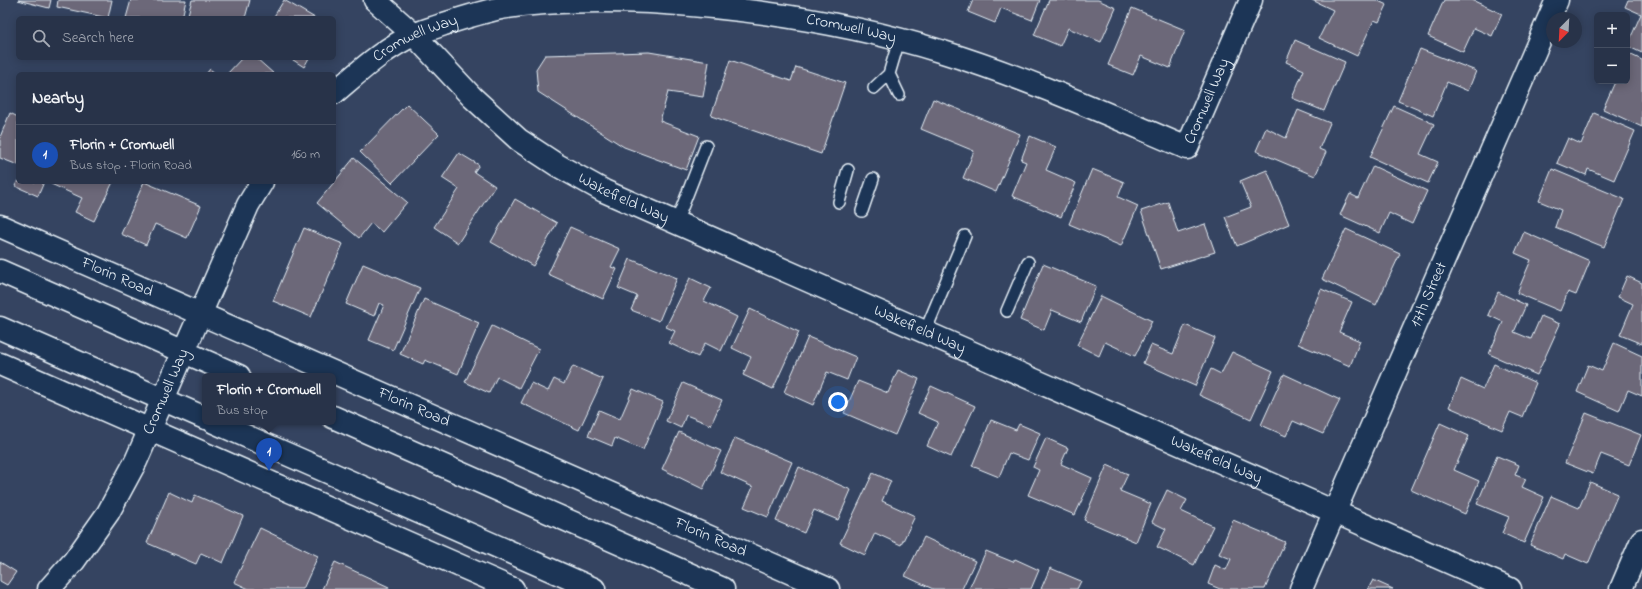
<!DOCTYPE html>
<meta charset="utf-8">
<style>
:root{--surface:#283349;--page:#343f53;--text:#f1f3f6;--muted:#a5aab4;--line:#444e61;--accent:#ff9aa2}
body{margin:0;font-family:"Indie Flower",sans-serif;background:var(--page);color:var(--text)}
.controls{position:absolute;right:12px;top:12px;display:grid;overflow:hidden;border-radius:6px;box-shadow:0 2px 10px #0003}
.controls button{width:36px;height:36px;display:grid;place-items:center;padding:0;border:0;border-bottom:1px solid var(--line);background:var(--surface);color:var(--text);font:20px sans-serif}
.compass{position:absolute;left:1546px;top:12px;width:36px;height:36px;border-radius:50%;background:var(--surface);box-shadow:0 2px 10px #0003;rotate:204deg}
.you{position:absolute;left:838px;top:402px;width:14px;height:14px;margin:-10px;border:3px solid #fff;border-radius:50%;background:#1a73e8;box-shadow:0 0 0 6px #1a73e833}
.badge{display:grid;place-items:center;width:26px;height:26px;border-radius:50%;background:var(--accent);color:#fff;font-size:13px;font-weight:700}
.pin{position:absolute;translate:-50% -33px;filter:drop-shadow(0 1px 2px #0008)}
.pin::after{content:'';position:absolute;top:21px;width:14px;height:12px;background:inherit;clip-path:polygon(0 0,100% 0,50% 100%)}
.popup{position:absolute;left:202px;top:373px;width:134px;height:52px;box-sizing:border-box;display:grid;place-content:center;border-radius:6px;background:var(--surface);filter:drop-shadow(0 1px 3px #0005);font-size:13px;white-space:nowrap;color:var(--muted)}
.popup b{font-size:15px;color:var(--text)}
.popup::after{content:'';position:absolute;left:50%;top:100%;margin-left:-8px;border:8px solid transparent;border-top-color:var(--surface)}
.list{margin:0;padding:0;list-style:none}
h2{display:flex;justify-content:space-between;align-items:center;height:52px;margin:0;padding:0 16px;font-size:17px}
h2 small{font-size:13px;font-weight:400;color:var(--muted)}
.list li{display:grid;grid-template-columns:26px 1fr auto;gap:12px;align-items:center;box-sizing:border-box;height:60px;padding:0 16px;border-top:1px solid var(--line)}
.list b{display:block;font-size:15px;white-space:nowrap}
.list p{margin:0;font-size:13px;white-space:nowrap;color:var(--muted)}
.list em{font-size:13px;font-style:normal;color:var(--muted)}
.icon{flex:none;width:22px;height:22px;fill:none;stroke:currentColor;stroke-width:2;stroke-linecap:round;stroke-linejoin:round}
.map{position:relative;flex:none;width:1642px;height:589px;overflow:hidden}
.search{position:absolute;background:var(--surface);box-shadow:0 2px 10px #0003;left:16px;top:16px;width:320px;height:44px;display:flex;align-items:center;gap:10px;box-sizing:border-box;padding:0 14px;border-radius:6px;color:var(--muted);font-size:15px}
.panel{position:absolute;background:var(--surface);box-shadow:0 2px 10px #0003;left:16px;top:72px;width:320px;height:112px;border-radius:6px}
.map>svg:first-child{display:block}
.building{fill:#6c6779;stroke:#e8f1f8}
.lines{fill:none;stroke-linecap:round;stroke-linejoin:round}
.service-casing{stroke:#e8f1f8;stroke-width:14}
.minor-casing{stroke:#e8f1f8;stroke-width:25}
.primary-casing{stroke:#e8f1f8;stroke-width:25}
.service{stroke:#1d3557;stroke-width:11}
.minor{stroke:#1d3557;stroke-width:22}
.primary{stroke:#1d3557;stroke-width:22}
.labels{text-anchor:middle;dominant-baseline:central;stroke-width:3.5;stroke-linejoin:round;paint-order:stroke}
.street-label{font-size:16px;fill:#e8f1f8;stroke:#1d3557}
</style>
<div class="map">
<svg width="1642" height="589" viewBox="0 0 1642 589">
<rect width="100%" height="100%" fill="#354461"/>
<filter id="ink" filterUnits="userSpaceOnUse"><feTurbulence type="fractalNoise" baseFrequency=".025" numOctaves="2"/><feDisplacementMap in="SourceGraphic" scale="8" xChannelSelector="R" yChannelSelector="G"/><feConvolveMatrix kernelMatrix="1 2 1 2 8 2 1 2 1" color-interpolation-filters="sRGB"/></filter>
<g filter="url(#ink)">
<path class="building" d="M18,0H51L49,8Z
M58,0H112L108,18L57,7Z
M131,0H186L182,18H126Z
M192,0H250L245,18H187Z
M284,0L315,18H273Z
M973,0H1040L1032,20L1001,8L995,23L968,12Z
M1049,0H1098L1116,8L1101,42L1068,28L1060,46L1034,35Z
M1312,0H1376L1387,5L1379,22L1374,20L1357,56L1319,38L1333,10Z
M1444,0H1472L1502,14L1492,36L1474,28L1463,52L1428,36Z
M1628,0H1642V53L1627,46L1641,14L1625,7Z
M1132,8L1185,30L1170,68L1141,56L1133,75L1108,65Z
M1295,40L1345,62L1324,111L1292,98L1304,70L1286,62Z
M1420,49L1476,71L1468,91L1447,82L1433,116L1398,101Z
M649,52L709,62L703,97L668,92L660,121L699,136L686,170L624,147L538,92L536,69L545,55Z
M1627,53L1642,60V127L1603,109L1615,82L1612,81H1627Z
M242,58H256L274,74H227Z
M290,58H309L304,67Z
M730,60L791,81L796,67L845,83L821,154L711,116Z
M210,69L216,74H206Z
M933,99L1020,134L996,192L963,178L974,151L921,129Z
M407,104L439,134L392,183L360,152Z
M1394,106L1434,124L1420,154L1438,162L1428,183L1370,157Z
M1298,110L1330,123L1319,149L1326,152L1315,176L1256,151L1266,128L1286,138Z
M10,113L18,117V165L0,158V137Z
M1594,113L1635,131L1614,180L1588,169L1586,175L1557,163L1568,138L1581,144Z
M1030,136L1056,147L1046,170L1076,183L1061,217L1012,196L1026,162L1021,160Z
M459,153L479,165L474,172L495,186L458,243L434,227L459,189L442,178Z
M354,158L407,202L382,232L371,223L359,238L317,203Z
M1373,166L1427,191L1412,224L1389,213L1380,233L1340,215L1350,194L1358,198Z
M1092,169L1124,182L1118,197L1138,206L1121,246L1069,224Z
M1552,169L1624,199L1604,247L1555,227L1561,210L1539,201Z
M1267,170L1289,224L1237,246L1225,217L1251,207L1240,181Z
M18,180V182H44L38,196L15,186Z
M52,182H113L94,221L75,212L82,198L51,184Z
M144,182L201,206L187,238L155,224L146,245L121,234Z
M515,199L557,223L533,266L491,242Z
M1168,202L1178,233L1205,224L1215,252L1161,269L1141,211Z
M570,227L620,249L611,267L617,269L603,299L548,274Z
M304,228L343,244L311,317L273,301Z
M1346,229L1400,254L1376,305L1322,279Z
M1524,232L1590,261L1576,295L1568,292L1560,311L1517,293L1531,260L1515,253Z
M630,259L677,278L659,321L631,310L637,296L618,288Z
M363,264L420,288L393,350L369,340L384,305L379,303L374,316L346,304Z
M1043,264L1096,286L1081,322L1052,310L1044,330L1020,320Z
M1627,276L1642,283V344L1620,335L1633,304L1618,297Z
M690,278L711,288L704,301L737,317L721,351L705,343L698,357L669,343L675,331L666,327Z
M1321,289L1352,302L1339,332L1360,341L1350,366L1298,344Z
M1498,292L1526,305L1514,332L1531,339L1541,316L1560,324L1537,375L1489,354L1503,322L1488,315Z
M1101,296L1152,321L1135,356L1105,342L1099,356L1077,345Z
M424,299L479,323L458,374L425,360L423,364L400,354Z
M750,309L799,332L773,389L743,375L751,357L732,348Z
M1185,325L1215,338L1195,386L1143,363L1151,345L1173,354Z
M492,326L539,349L519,388L497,377L489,393L465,382Z
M808,337L856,357L847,380L827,372L813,405L784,392Z
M1614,343L1642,356V396L1628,390L1619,411L1577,392L1588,365L1602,371Z
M1232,352L1273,371L1251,419L1199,395L1211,369L1221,374Z
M1494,364L1536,383L1522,417L1510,412L1502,430L1449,407L1461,379L1483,389Z
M573,366L603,379L579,430L521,403L531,383L548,391L554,379L564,384Z
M898,370L919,379L895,435L844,413L858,381L888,393Z
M1284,374L1340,400L1323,434L1293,421L1286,436L1261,425Z
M683,383L722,400L711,425L686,415L681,428L666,421Z
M931,386L975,406L951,457L927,446L938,422L918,413Z
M633,389L663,402L643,450L615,438L612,446L588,436L599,410L620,419Z
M1586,413L1641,435L1629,465L1601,454L1593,474L1565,463Z
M991,420L1016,430L1019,424L1040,433L1028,460L1009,453L999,477L972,466Z
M1440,423L1469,436L1454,470L1479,481L1465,514L1411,490Z
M679,432L721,451L703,489L662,469Z
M735,438L792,462L768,517L744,507L753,487L720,472Z
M1046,438L1068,448L1061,464L1092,478L1075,515L1028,495L1039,470L1033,467Z
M1497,456L1519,465L1515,475L1526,479L1522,487L1544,497L1524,543L1502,533L1509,517L1477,504Z
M1107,465L1128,474L1120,491L1151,504L1136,542L1084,520Z
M799,467L851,490L838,520L814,510L804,533L776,521Z
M873,473L891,481L882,501L915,516L901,545L875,533L865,555L840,543Z
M1590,482L1618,494L1588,564L1565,554L1563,559L1530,545L1551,496L1579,508Z
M1167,490L1187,500L1181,511L1213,526L1194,565L1157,547L1166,529L1152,522Z
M169,492L192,503L195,495L243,516L223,563L201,553L196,564L147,543Z
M1233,520L1285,542L1265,589H1220L1208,584L1215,565L1226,570L1231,559L1219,554Z
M260,528L318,556L303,589H249L234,582Z
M924,537L975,561L962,589H933L905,576Z
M986,551L1013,562L1015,559L1039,570L1031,589H969Z
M0,562L16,572L7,585L0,581Z
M335,562L389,587L388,589H322Z
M1050,568L1081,581L1077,589H1041Z
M1373,580L1393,589H1368Z"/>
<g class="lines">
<g class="service-casing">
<path id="service" d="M889,74L899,95
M874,88L889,74L899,40
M839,202L848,170
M862,211L873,179
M676,223L706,146
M1007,311L1028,262
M925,332L965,236"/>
</g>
<g class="minor-casing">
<g id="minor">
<path id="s1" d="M375,0L414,35L472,97L519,140L557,165L604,191L1510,589"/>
<path id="s2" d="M334,93C359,72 384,48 414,35C424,30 434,28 444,24C463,18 482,12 501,8C549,0 600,0 650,2C749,8 848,22 943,52C1027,78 1107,114 1187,148L1251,0"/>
<path id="s3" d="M0,226L828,589"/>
<path d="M0,364L513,589"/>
<path id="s4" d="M49,589L74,561L108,513L136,461L248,205L262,182"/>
<path id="s5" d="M1301,589L1557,0"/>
<path d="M1621,589L1642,540"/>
</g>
</g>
<g class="primary-casing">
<path id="primary" d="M0,271L239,376
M0,328L205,418
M333,417L723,589
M214,422L594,589"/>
</g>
<use href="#service" class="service"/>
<use href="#minor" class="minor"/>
<use href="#primary" class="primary"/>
</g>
</g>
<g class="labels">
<g class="street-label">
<text stroke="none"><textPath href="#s2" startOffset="543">Cromwell Way</textPath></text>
<text stroke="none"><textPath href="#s2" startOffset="99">Cromwell Way</textPath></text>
<text stroke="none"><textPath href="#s2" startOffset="951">Cromwell Way</textPath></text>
<text stroke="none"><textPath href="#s1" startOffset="321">Wakefield Way</textPath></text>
<text stroke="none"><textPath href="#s3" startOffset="128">Florin Road</textPath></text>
<text stroke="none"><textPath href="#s5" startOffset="321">17th Street</textPath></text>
<text stroke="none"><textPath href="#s1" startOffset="645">Wakefield Way</textPath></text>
<text stroke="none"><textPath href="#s4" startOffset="231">Cromwell Way</textPath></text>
<text stroke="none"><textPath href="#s3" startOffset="452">Florin Road</textPath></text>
<text stroke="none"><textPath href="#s1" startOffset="969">Wakefield Way</textPath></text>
<text stroke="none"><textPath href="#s3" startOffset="776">Florin Road</textPath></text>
</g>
</g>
</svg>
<div class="controls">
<button>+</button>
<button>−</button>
</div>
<svg class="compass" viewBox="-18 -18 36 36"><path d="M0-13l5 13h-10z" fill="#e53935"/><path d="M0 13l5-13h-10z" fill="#a5aab4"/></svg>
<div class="you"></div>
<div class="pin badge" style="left:269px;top:471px;background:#1a4fb4">1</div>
<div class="popup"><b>Florin + Cromwell</b>Bus stop</div>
<div class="search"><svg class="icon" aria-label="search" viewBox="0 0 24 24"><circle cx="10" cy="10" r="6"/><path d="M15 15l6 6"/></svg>Search here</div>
<section class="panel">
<h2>Nearby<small></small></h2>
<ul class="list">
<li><span class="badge" style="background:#1a4fb4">1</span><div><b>Florin + Cromwell</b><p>Bus stop · Florin Road</p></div><em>160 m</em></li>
</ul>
</section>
</div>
